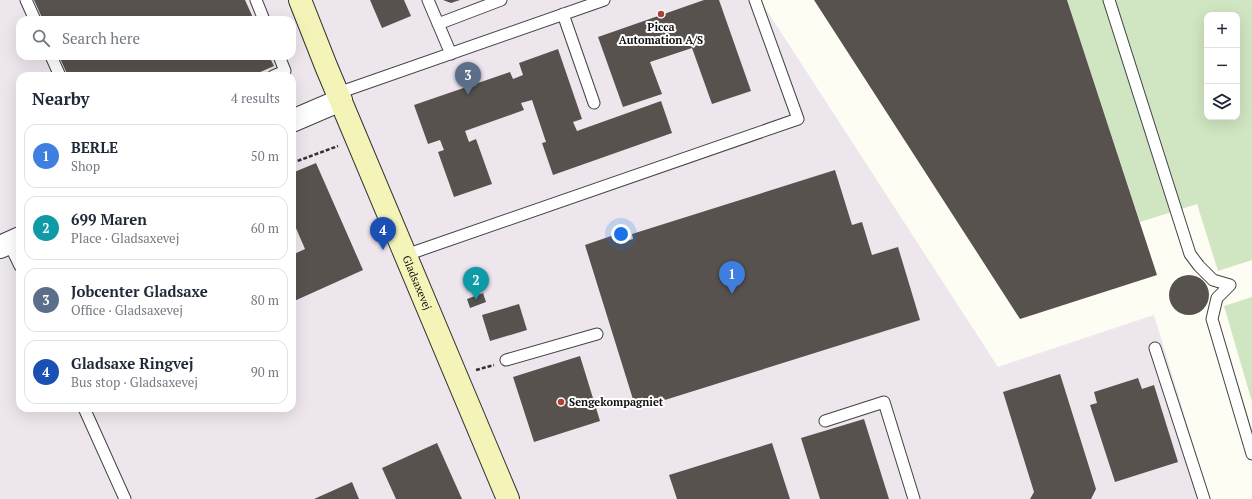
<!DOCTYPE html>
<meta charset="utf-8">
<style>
:root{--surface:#fff;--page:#f6f6f7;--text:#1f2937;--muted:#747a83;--line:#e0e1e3;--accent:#2563eb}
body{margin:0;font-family:"PT Serif",serif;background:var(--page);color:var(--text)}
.controls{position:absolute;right:12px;top:12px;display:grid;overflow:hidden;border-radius:8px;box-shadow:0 4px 16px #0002}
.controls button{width:36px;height:36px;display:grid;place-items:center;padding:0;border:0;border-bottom:1px solid var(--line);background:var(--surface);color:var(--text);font:20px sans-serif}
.you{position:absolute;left:621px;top:234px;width:14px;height:14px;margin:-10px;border:3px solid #fff;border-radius:50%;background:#1a73e8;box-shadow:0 0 0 6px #1a73e833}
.badge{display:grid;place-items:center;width:26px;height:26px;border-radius:50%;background:var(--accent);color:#fff;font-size:13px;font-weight:700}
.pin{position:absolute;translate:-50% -33px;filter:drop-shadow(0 1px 2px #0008)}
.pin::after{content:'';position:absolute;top:21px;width:14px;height:12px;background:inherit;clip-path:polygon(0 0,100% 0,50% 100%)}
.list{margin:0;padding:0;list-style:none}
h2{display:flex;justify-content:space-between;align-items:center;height:52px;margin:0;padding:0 16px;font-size:17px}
h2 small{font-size:13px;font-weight:400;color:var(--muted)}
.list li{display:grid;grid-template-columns:26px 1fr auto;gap:12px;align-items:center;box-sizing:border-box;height:64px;margin:0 8px 8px;padding:0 8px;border:1px solid var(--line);border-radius:12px}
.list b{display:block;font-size:15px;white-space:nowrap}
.list p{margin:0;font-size:13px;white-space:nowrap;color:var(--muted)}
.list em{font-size:13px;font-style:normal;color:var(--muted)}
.icon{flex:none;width:22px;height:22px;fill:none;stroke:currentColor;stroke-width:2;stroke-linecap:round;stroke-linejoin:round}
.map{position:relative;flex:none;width:1252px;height:499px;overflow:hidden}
.search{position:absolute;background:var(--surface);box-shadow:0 4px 16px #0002;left:16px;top:16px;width:280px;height:44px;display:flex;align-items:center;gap:10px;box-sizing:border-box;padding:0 14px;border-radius:12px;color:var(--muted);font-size:15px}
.panel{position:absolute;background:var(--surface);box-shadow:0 4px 16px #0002;left:16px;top:72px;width:280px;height:340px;border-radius:12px}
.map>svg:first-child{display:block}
.industrial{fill:#ede6ed;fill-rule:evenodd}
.green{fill:#d0e5c1;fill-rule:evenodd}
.building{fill:#57524e}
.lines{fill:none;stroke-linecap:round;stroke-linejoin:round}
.lane-casing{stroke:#434343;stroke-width:13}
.street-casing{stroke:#434343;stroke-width:24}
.secondary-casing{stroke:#323232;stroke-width:24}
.path{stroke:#323232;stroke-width:2.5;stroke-dasharray:4 2;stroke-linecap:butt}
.lane{stroke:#fff;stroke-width:11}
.street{stroke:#fff;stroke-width:22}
.secondary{stroke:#f5f4b8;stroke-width:22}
.poi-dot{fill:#af3f39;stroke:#fff;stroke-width:1.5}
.labels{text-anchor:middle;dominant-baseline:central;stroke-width:4;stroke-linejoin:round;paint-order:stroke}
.poi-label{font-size:11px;font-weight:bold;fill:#101010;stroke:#fff}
.street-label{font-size:11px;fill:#101010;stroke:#fff}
</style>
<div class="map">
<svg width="1252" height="499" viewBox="0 0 1252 499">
<rect width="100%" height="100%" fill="#fefdf4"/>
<path class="industrial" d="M0,0H760L998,367L1154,315L1210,499H0ZM20,20H292V56H20ZM20,76H292V408H20Z"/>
<path class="green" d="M1067,0H1252V260L1218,271L1197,204L1140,222ZM1207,15H1237V117H1207Z
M1252,297V402L1224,306Z"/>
<path class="building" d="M34,0H245L254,20H43Z
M370,0H404L411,16L382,28Z
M443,0H460L451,3Z
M704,0H719L751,91L712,104L692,48L650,62L662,94L623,107L598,37Z
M814,0H1067L1157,275L1020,319Z
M558,49L582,119L573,122L577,131L661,101L672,133L553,175L542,143L546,142L532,100L521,103L524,110L465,131L469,142L476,139L492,184L454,197L438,152L444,150L440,140L428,144L414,105L510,72L513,79L523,75L519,63Z
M59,56H269L274,66L251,76H68Z
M316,163L363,270L292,302V255L305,249L292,219V173Z
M835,170L852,225L862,222L872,255L898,247L920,320L636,409L585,245L617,234L620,243L633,239L632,234Z
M1169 295a20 20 0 1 1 40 0a20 20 0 1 1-40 0Z
M483,293L486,302L470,308L467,299Z
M519,304L527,330L490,341L482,315Z
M580,356L600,421L534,442L513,377Z
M1060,374L1096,489L1091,499H1030L1034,492L1003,392Z
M1138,378L1142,389L1154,385L1178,462L1115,482L1090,405L1097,403L1094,392Z
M864,419L889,499H820L801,438Z
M437,443L462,499H396L382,468Z
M772,443L790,499H677L669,475Z
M352,482L359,499H314Z"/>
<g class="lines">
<g class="lane-casing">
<path id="lane" d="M26,0L35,20
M256,0L264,20
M428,0L451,54
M1109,0L1190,254L1199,266L1213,280L1230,285L1217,298L1212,319L1252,454
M563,14L594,103
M438,24L501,0
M51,56L60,76
M273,76L285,71L279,56
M338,93L604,0
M9,243L20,266
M406,255L798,119L755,0
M1155,348L1204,499
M506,360L597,334
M84,408L125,499
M825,421L884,402L914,499"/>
</g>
<g class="street-casing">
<path id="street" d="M292,121L341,100
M0,247L20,238"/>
</g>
<g class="secondary-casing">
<g id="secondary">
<path id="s1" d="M300,0L326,66L508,499"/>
</g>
</g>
<path class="path" d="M292,163L338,146
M476,370L494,365"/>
<use href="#lane" class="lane"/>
<use href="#street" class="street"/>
<use href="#secondary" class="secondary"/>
</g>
<g class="poi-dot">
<circle cx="661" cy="14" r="4"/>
<circle cx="561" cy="402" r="4"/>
</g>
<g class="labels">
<g class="poi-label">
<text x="661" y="27">Picca<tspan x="661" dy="13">Automation A/S</tspan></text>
<text x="569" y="402" text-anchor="start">Sengekompagniet</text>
</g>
<g class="street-label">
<text stroke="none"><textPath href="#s1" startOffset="306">Gladsaxevej</textPath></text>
</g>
</g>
</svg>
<div class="controls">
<button>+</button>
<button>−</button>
<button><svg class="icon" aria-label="layers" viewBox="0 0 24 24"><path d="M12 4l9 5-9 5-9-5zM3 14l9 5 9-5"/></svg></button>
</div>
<div class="you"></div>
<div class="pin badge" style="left:732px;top:294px;background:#3f7fe0">1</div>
<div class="pin badge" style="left:476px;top:300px;background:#0f9aa8">2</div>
<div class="pin badge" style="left:468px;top:95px;background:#5c6f8a">3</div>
<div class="pin badge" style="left:383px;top:250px;background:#1a4fb4">4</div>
<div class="search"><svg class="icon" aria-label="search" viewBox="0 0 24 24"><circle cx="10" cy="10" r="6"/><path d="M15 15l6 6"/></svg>Search here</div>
<section class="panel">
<h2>Nearby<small>4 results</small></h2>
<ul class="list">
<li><span class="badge" style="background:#3f7fe0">1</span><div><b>BERLE</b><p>Shop</p></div><em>50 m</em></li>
<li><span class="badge" style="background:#0f9aa8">2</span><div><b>699 Maren</b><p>Place · Gladsaxevej</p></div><em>60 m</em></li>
<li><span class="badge" style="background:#5c6f8a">3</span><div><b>Jobcenter Gladsaxe</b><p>Office · Gladsaxevej</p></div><em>80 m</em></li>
<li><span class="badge" style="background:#1a4fb4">4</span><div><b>Gladsaxe Ringvej</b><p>Bus stop · Gladsaxevej</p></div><em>90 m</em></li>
</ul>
</section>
</div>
